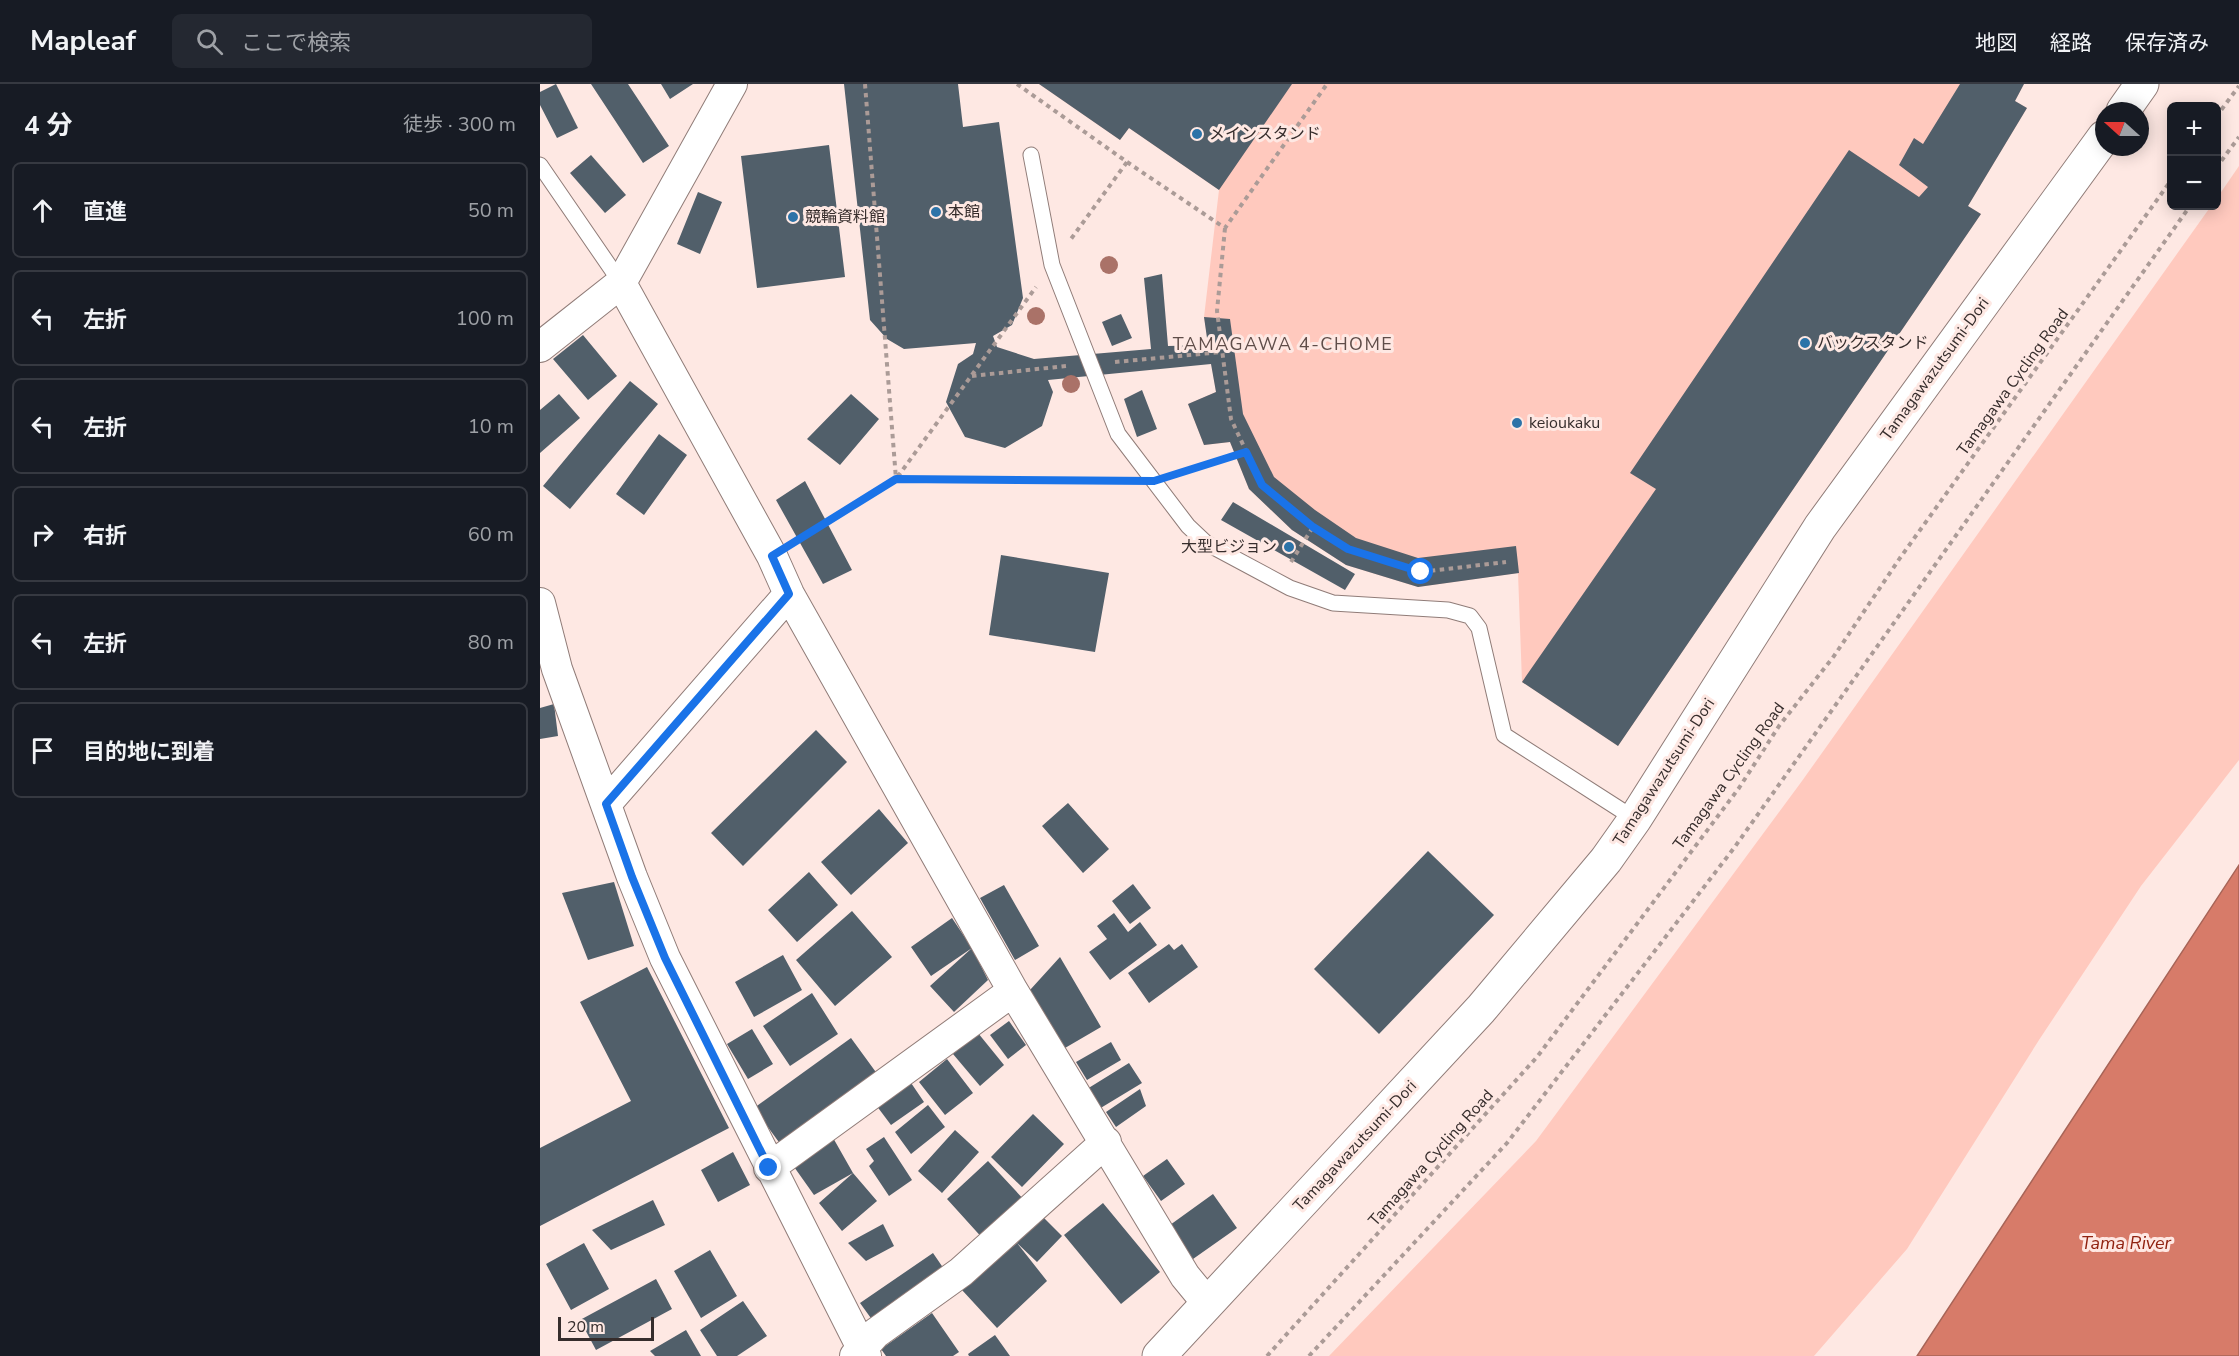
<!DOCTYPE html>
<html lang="ja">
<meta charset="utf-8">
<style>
:root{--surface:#171b24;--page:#242831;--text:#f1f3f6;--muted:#9ea1a6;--line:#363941}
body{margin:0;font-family:"Nunito Sans","Noto Sans JP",sans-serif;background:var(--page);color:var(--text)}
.controls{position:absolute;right:18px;top:18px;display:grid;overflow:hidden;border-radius:9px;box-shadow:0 3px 15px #0003}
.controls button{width:54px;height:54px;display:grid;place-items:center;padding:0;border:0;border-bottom:2px solid var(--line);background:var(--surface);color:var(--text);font:30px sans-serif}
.compass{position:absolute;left:1555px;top:18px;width:54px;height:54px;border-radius:50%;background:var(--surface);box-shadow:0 3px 15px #0003;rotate:291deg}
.scale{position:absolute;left:18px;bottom:15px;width:96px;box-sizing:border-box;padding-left:6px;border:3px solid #362d2c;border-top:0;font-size:16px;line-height:21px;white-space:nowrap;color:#362d2c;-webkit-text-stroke:4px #fee8e3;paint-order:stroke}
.stop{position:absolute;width:18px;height:18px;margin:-14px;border:4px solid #1a73e8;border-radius:50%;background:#fff}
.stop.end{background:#1a73e8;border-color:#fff;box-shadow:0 2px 6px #0008}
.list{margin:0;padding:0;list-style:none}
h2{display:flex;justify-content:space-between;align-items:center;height:78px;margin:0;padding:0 24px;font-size:26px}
h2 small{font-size:20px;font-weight:400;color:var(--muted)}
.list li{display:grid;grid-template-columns:39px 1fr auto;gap:18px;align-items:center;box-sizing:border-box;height:96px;margin:0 12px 12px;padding:0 12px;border:2px solid var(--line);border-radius:9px}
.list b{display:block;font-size:22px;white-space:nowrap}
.list em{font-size:20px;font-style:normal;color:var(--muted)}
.icon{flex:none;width:33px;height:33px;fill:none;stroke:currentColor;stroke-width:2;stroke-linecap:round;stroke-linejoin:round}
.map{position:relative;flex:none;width:1699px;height:1272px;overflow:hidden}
header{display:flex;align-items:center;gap:36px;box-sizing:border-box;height:84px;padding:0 30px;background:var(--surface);border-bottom:2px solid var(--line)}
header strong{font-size:28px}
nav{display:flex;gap:33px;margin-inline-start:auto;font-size:21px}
.search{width:420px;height:54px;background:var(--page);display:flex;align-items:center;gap:15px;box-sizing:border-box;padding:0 21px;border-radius:9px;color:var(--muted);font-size:22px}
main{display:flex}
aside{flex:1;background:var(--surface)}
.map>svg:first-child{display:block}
.green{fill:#ffc9be}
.water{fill:#d77b69;stroke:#a76457;stroke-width:1.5}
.building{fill:#515f6a}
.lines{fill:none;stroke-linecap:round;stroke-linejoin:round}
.lane-casing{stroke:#907c78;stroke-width:17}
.street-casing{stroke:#907c78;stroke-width:32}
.secondary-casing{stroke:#907c78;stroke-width:35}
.path{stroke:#ab9b97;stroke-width:4;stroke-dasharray:4.5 4.5;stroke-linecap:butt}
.lane{stroke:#fff;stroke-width:15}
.street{stroke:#fff;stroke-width:30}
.secondary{stroke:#fff;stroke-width:33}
.tree{fill:#aa7268}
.route{stroke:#1a73e8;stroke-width:8}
.poi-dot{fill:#2c73a8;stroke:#fee8e3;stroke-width:2}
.labels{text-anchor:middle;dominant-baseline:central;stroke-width:6;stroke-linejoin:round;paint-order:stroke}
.poi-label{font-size:16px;fill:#362d2c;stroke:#fee8e3;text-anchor:start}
.street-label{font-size:16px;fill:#362d2c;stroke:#fee8e3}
.neighbourhood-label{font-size:18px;letter-spacing:1.5px;fill:#5f4d49;stroke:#fee8e3}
.water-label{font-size:18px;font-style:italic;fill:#90210f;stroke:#fee8e3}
</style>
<header>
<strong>Mapleaf</strong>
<div class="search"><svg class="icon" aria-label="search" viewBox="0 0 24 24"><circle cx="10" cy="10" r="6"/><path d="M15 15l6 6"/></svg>ここで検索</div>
<nav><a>地図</a><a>経路</a><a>保存済み</a></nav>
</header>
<main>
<aside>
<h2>4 分<small>徒歩 · 300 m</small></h2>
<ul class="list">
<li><svg class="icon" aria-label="ahead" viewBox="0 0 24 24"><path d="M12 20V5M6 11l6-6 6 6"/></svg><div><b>直進</b></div><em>50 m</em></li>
<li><svg class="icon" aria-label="left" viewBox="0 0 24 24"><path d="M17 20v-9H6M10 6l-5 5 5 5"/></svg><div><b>左折</b></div><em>100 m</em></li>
<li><svg class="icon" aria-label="left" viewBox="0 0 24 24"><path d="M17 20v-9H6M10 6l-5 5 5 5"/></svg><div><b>左折</b></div><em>10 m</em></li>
<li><svg class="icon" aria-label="right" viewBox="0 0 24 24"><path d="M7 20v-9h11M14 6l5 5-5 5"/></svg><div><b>右折</b></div><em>60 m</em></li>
<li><svg class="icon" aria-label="left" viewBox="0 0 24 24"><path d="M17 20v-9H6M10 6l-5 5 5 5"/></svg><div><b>左折</b></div><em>80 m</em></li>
<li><svg class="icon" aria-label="arrive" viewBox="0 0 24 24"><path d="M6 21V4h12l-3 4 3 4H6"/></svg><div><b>目的地に到着</b></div></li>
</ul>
</aside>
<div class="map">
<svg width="1699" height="1272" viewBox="0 0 1699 1272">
<rect width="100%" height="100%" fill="#fee8e3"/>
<path class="green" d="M499,0H1484L1475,17L1487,24L1428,122L1441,130L1078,662L982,598L978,489L878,503L806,481L752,446L709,405L690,358L664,361L648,320L676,308L664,233L679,106L589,44L580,56Z
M1699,82V676L1601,802L1499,956L1367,1165L1274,1272H789L996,1057L1262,697L1671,122H1676L1677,114Z"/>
<path class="water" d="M1699,781V1272H1377Z"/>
<path class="building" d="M16,0L38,44L17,54L0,21V8Z
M51,0H88L129,62L103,79Z
M121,0H153L130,15Z
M304,0H418L423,43L459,38L483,214L472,241L453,252L457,263L494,275L611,265L604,194L622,190L628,262L668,261L664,233L690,235L703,330L734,393L775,426L816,454L878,474L976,462L979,489L878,503L806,481L752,446L709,405L690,358L664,361L648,320L676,308L671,280L508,296L513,308L502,342L465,364L425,353L406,318L418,280L433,270L436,259L364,265L347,255L330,236Z
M499,0H752L679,106L589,44L580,56Z
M1420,0H1484L1475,17L1487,24L1428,122L1441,130L1078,662L982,598L1116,405L1090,389L1309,66L1379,113L1388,103L1359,81L1374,54L1383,60Z
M289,61L305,193L217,204L201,72Z
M51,71L86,111L65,129L30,89Z
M158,108L182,118L160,170L137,160Z
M581,230L592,254L572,262L562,238Z
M43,251L77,292L48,316L13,275Z
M90,297L118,320L30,425L3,402Z
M602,306L617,345L597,353L584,315Z
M19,310L40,334L0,369V326Z
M311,310L339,335L300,381L267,355Z
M119,350L147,371L104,431L76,410Z
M265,397L312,486L283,500L236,416Z
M693,418L815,490L805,506L681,436Z
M461,471L569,489L555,568L449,551Z
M14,620L18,652L0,655V624Z
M276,646L307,678L203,782L171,749Z
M528,719L569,765L543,789L502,742Z
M339,725L368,759L311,811L281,778Z
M888,767L954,831L839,950L774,885Z
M269,788L298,821L257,858L228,826Z
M74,798L94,862L48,876L22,809Z
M593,800L611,824L590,840L572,817Z
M464,801L499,862L475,876L440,814Z
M312,827L352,873L295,922L256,876Z
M574,829L588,848L600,838L617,861L570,896L549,868L567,855L557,842Z
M412,834L432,864L391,892L371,863Z
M629,860L634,866L642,860L658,883L609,919L588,889Z
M432,864L448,896L414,928L390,902Z
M243,871L262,906L214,933L195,898Z
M520,873L561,943L525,964L490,906Z
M107,883L189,1044L0,1142V1064L91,1017L40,918Z
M272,909L298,950L250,982L223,942Z
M469,937L486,961L468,975L450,951Z
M212,945L233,980L208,995L187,960Z
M438,949L464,981L440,1002L413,970Z
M311,954L338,991L241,1061L214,1024Z
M571,958L581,976L547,996L536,978Z
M407,975L433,1009L405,1031L379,998Z
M589,979L602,999L559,1025L547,1005Z
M367,993L384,1018L351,1041L333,1017Z
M600,1005L606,1022L576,1043L566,1028Z
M388,1021L405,1043L371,1070L355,1048Z
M493,1030L524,1060L482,1103L451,1073Z
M415,1046L439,1068L402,1109L378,1087Z
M292,1052L313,1089L274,1111L252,1080Z
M344,1053L372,1096L349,1112L329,1082L334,1077L326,1065Z
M193,1068L210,1101L178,1118L161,1086Z
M627,1075L645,1100L621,1117L603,1092Z
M448,1077L486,1118L445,1157L407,1115Z
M313,1089L337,1117L302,1147L279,1119Z
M673,1110L697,1144L653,1175L630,1141Z
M113,1116L125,1141L71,1166L52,1146Z
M563,1119L620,1188L581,1220L524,1151Z
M502,1132L522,1152L497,1178L477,1159L507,1197L457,1244L422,1206L477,1159Z
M343,1140L354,1162L326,1177L308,1159Z
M44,1159L69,1205L31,1226L6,1180Z
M170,1166L197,1212L161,1234L134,1187Z
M393,1169L406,1188L333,1237L320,1219Z
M116,1195L132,1225L56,1266L40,1236Z
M203,1217L227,1252L197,1272H177L160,1246Z
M392,1229L419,1268L413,1272H346L341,1265Z
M146,1246L161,1272H115L110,1267Z
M455,1251L470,1272H429L428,1270Z"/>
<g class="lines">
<g class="lane-casing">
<path id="lane" d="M491,71L512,181L578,350L648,442L666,459L750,504L793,519L908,526L930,532L939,544L964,651L1095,735
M0,81L81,199"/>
</g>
<g class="street-casing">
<path id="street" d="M81,199L232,472L249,510L473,907L645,1192L668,1220
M0,263L81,199L192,0
M0,519L17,585L92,793L125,874L326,1272
M66,720L249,510
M229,1084L473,907
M315,1272L336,1249L421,1188L566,1058"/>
</g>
<g class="secondary-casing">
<path id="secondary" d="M1583,27L1602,0
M619,1272L941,925L1066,776L1095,735L1280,443L1564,53"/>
</g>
<path class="path" d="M325,0L356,395L583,397
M477,0L587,78L531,155
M1676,33L1699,2
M587,78L685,144L787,0
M1676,84L1699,53
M685,144L677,227L691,335L722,401L773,443L808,465L881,488L966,478
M575,278L682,268
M432,292L526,282
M637,390L706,368
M259,455L356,395L496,203
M751,478L773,443
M727,1272L997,973L1199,704L1239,642L1294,572L1360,474L1632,95
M769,1272L967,1059L1194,764L1650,122"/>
<use href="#lane" class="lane"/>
<use href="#street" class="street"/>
<use href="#secondary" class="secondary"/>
</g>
<g class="tree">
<circle cx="569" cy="181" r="9"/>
<circle cx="496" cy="232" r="9"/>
<circle cx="531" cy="300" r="9"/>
</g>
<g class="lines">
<path class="route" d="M229,1084L125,874L92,793L66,720L249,510L232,472L356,395L614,397L706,368L722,401L773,443L808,465L881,488"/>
</g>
<g class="poi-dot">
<circle cx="657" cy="50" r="6"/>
<circle cx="396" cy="128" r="6"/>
<circle cx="253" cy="133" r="6"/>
<circle cx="1265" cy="259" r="6"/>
<circle cx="977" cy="339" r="6"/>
<circle cx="749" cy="463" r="6"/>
</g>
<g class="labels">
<g class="poi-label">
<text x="669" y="50">メインスタンド</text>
<text x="408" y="128">本館</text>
<text x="265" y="133">競輪資料館</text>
<text x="1277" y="259">バックスタンド</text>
<text x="989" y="339">keioukaku</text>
<text x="737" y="463" text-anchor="end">大型ビジョン</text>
</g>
<g class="street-label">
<text transform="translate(1395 285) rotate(-54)">Tamagawazutsumi-Dori</text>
<text transform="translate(1473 298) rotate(-54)">Tamagawa Cycling Road</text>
<text transform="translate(1124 688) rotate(-57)">Tamagawazutsumi-Dori</text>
<text transform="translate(1189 692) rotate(-54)">Tamagawa Cycling Road</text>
<text transform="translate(815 1062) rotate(-47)">Tamagawazutsumi-Dori</text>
<text transform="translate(891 1074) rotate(-48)">Tamagawa Cycling Road</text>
</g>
<g class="neighbourhood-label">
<text x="743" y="260">TAMAGAWA 4-CHOME</text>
</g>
<g class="water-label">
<text x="1586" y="1159">Tama River</text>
</g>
</g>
</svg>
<div class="controls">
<button>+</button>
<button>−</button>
</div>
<svg class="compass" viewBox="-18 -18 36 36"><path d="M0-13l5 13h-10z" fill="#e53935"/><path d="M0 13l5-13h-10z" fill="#9ea1a6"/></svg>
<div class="scale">20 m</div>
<div class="stop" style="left:881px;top:488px"></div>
<div class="stop end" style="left:229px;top:1084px"></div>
</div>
</main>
